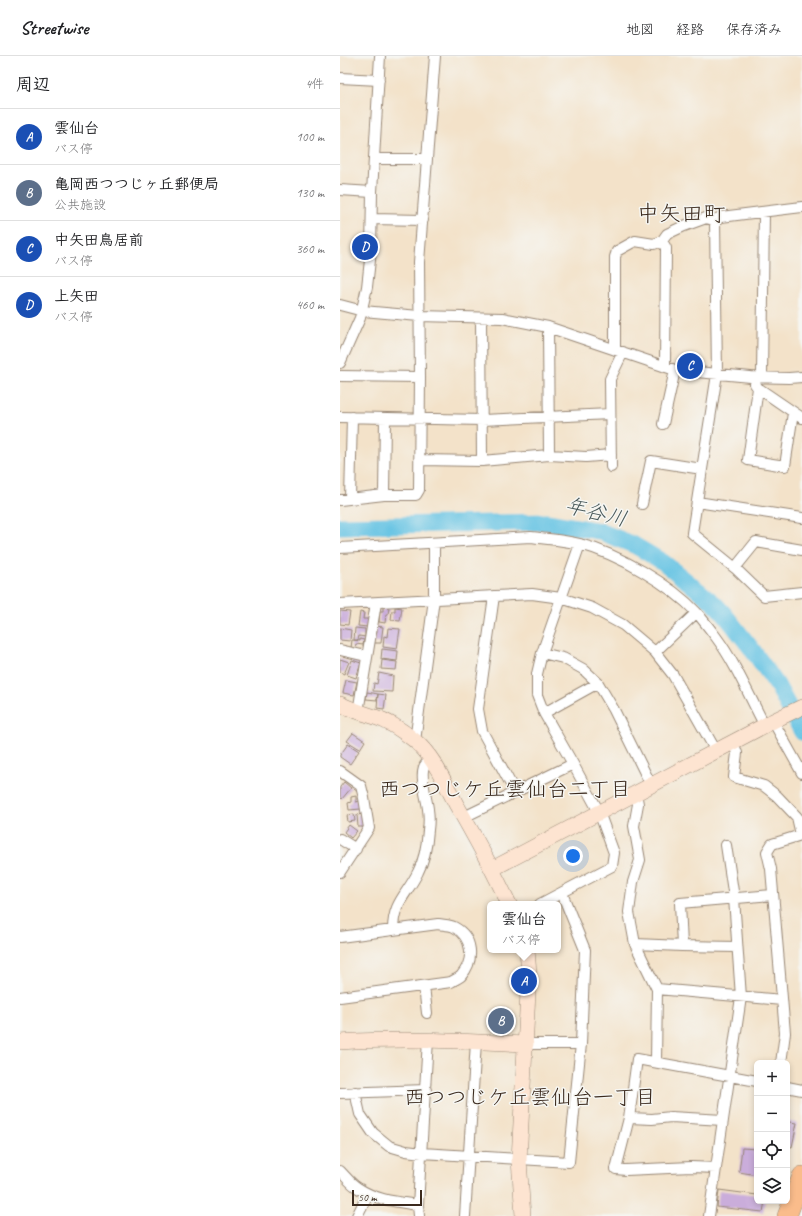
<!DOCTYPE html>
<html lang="ja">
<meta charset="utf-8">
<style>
:root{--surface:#fff;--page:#f2f2f2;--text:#202124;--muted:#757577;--line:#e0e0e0;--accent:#1f6fb2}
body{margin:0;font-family:Caveat,"Klee One",sans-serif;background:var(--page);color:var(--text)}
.controls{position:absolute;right:12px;bottom:12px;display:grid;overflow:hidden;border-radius:6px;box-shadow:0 2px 6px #0003}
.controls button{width:36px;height:36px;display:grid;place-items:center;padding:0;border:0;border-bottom:1px solid var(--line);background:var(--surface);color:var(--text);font:20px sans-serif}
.scale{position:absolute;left:12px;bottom:10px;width:70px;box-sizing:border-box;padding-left:4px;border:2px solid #3b2a1e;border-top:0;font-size:11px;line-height:14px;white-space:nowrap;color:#3b2a1e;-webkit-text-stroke:3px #f6f6f2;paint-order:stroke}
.you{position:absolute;left:233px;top:800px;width:14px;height:14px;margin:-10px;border:3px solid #fff;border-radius:50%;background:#1a73e8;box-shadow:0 0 0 6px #1a73e833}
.badge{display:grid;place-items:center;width:26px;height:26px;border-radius:50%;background:var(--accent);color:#fff;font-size:13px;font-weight:700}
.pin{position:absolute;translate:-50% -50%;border:2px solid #fff;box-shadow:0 1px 4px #0006}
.popup{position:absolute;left:147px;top:845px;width:74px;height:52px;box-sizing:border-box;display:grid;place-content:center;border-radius:6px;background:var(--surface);filter:drop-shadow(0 1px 3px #0005);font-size:13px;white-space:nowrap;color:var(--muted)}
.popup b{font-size:15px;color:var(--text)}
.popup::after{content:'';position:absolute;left:50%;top:100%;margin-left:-8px;border:8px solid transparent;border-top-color:var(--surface)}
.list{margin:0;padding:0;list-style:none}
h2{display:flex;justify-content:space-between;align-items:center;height:52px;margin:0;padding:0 16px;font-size:17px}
h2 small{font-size:13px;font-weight:400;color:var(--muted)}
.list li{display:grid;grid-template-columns:26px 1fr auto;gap:12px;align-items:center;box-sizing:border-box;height:56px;padding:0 16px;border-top:1px solid var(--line)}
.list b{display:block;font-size:15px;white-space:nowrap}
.list p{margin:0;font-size:13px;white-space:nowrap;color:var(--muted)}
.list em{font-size:13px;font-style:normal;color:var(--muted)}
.icon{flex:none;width:22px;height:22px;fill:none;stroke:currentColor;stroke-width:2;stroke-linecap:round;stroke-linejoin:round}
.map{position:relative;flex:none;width:462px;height:1160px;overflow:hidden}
header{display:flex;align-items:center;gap:24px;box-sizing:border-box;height:56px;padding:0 20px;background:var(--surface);border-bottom:1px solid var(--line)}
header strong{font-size:19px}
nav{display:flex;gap:22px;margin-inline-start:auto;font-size:14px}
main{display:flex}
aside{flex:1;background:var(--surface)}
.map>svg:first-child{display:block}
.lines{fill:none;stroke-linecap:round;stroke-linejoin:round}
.river{stroke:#65c3e3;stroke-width:17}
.building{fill:#caaddb}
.street-casing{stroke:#978674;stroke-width:12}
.secondary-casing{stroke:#978674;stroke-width:16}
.highway-casing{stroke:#978674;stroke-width:20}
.street{stroke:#fff;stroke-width:10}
.secondary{stroke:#fde4d1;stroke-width:15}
.highway{stroke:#fabc8b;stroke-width:19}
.labels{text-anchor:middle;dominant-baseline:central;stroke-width:3;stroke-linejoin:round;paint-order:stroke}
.water-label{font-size:21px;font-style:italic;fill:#485859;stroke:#f6f6f2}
.neighbourhood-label{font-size:21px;fill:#3b2a1e;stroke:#f6f6f2}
.quarter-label{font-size:22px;fill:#3b2a1e;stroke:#f6f6f2}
</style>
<header>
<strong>Streetwise</strong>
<nav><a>地図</a><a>経路</a><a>保存済み</a></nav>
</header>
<main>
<aside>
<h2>周辺<small>4件</small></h2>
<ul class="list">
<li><span class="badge" style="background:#1a4fb4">A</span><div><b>雲仙台</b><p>バス停</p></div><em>100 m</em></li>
<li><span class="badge" style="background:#5c6f8a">B</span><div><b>亀岡西つつじヶ丘郵便局</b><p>公共施設</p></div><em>130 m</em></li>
<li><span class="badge" style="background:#1a4fb4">C</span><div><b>中矢田鳥居前</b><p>バス停</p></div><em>360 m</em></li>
<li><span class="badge" style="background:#1a4fb4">D</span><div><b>上矢田</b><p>バス停</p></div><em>460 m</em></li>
</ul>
</aside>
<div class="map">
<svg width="462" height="1160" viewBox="0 0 462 1160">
<rect width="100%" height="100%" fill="#f6f6f2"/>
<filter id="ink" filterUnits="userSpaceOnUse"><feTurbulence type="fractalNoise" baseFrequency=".025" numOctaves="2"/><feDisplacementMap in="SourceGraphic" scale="8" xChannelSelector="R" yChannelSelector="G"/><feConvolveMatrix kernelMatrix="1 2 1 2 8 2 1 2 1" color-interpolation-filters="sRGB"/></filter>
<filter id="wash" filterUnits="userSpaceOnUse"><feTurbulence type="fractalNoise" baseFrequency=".012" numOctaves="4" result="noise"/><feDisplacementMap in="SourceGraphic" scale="16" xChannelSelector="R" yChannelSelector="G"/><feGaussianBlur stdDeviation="0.9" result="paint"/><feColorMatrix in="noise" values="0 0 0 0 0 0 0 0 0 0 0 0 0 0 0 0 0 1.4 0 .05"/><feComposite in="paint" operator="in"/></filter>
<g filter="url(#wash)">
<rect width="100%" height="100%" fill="#f3e2c9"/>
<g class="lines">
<path class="river" d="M0,470L207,466L259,475L294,489L323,506L374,547L385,559L411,592L437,629L462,676"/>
</g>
<g id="blocks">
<path class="building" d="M43,551L49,552L48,558H46L45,567L39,566L40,555H43Z
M55,551L62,552L60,565L51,564L52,555H55Z
M0,555L10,556L8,569L0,568Z
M20,556L24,557L23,563H28L27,571L18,570Z
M36,570L43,571L41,587H34Z
M0,572L11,574L10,585L0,584Z
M15,572L25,573V581L19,580L18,584H14Z
M48,572L60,573L57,593L43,591L44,580L47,581Z
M20,583L24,584L23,589L16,588L15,592H11L12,584L20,585Z
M42,593L58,595L57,605L41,603Z
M0,603L9,606L4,618L0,616Z
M12,604L21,607L16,622L7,619Z
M42,604L57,606L56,614L41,613Z
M39,617L53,620L52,636L33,635L34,627L37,628Z
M6,624L17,626L14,639L3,637Z
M27,636L38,638L37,644L26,643Z
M38,638L46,639L44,653L37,652Z
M13,677L25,685L20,693L7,685Z
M8,688L19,695L10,708L0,701V699Z
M4,726L11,732L2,743L0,741V731Z
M16,740V746L20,745L21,753L9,754L8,747L11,746V741Z
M14,758L15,765L8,766L7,759Z
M24,758L26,771H18L17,759Z
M9,769L17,775L11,782L4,776Z
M447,1062L450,1066L457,1067L452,1091L447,1090Z
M402,1092L417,1093V1119L399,1116Z
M379,1134L417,1139V1145H425L423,1156L377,1151Z"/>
</g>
</g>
<g filter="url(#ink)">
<use href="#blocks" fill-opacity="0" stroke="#978674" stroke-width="1"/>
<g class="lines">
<g class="street-casing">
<path id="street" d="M0,22L39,24
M34,103H87
M0,134L32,136
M32,163L83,164
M375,164L377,318L352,477L395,512L424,540L462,536
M322,185L326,192L325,311
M0,249L23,255L79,260L162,262L208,271L335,314L411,321L449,322L462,321
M141,262L142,405
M208,271L209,399
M275,294V201L277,195L295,185L314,188L322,185L327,178L344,170L366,162L375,164L381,161L462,151
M0,307L20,262L27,231L31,195L32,136L40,0
M0,320L80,321
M422,321L424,156
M415,328L418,332L462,362
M418,332L408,404L445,410L453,357
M0,361L142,364L270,358
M323,368L335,314
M80,404L142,405L209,399L246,401L271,399
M271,411L270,323L283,296
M44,439L45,362
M10,443L12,361
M0,444L44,439H76L79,434L80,321L79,206L95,0
M357,446L462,462
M302,448L311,405L362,413
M0,492L191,481C207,483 224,484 240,488C278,498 330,528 357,557C364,565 370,573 376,581C396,608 409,640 425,670
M395,512L416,486L462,494
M154,540L138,653L142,675L175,736
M0,548L192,538L221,542L252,552L283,569L315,596L333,619L376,695
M0,594L26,600
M315,596L356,557
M202,597L223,602L243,613L258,627L274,654L311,729
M18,656L36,547
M204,657L258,627
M433,665L462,717
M75,685L94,543V487
M393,686L397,697L394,721L424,730L437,740L457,761L461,779L432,788L427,796L431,813L445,977L441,1007
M0,715L21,730L24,742L29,772L0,816
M296,737L298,748L294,770L300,804L293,826L289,856L295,888L317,933
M124,761L233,708
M0,783L16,793
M200,848L272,810L274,797L259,756L233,708L204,657L197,639V618L202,597L240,488
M53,874C53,846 67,839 78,816C85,803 87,789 88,774C89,767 89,760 88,753C87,743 78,715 86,708C88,706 90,706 92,705
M0,881L98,868C103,869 110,869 114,871C133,881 135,904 121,920C119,922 114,924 111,926L0,941
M295,888L342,890L340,847L433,839
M342,890L397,891
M84,930L87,957
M186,988H241
M316,1006L317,933L442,944
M447,1031L462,1034
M15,1036L20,1058L33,1077L49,1090L66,1095L82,1097L229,1106L241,988L245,894L222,837
M0,1037L86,1034
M289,1062L312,1063L331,1061L383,1064
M376,1112L351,1111L286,1114L276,1113L289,1062L297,1003L417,1025
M0,1115C6,1121 11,1128 18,1132C35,1144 58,1146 78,1149
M17,1160L28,1138
M79,1160L78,1149L88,984
M125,1160L136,986
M369,1160L401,941L394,842L386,789"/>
</g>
<g class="secondary-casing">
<path id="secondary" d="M0,648C12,654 22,657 35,661C48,665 63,675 74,684C93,699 105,727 116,748C135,781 153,814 169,848
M152,813L433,665L462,651
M0,986C62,982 124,985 186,988
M183,1160L179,1104L189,918L187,894"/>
</g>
<g class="highway-casing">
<path id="highway" d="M447,1160L462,1120"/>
</g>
<use href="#street" class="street"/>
<use href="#secondary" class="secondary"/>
<use href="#highway" class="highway"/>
</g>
</g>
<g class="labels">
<g class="water-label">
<text transform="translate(256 456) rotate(14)">年谷川</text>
</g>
<g class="neighbourhood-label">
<text x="165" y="733">西つつじケ丘雲仙台二丁目</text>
<text x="190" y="1041">西つつじケ丘雲仙台一丁目</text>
</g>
<g class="quarter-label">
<text x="341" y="158">中矢田町</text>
</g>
</g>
</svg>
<div class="controls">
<button>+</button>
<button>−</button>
<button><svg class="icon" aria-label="locate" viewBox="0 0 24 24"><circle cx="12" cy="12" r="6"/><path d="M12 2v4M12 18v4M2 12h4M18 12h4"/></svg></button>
<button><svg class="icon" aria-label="layers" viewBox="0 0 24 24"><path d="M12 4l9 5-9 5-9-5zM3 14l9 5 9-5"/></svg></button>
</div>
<div class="scale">50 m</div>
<div class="you"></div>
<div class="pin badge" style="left:184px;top:925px;background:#1a4fb4">A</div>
<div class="popup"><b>雲仙台</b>バス停</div>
<div class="pin badge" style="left:161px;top:965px;background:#5c6f8a">B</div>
<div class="pin badge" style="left:350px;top:310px;background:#1a4fb4">C</div>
<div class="pin badge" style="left:25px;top:191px;background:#1a4fb4">D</div>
</div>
</main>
